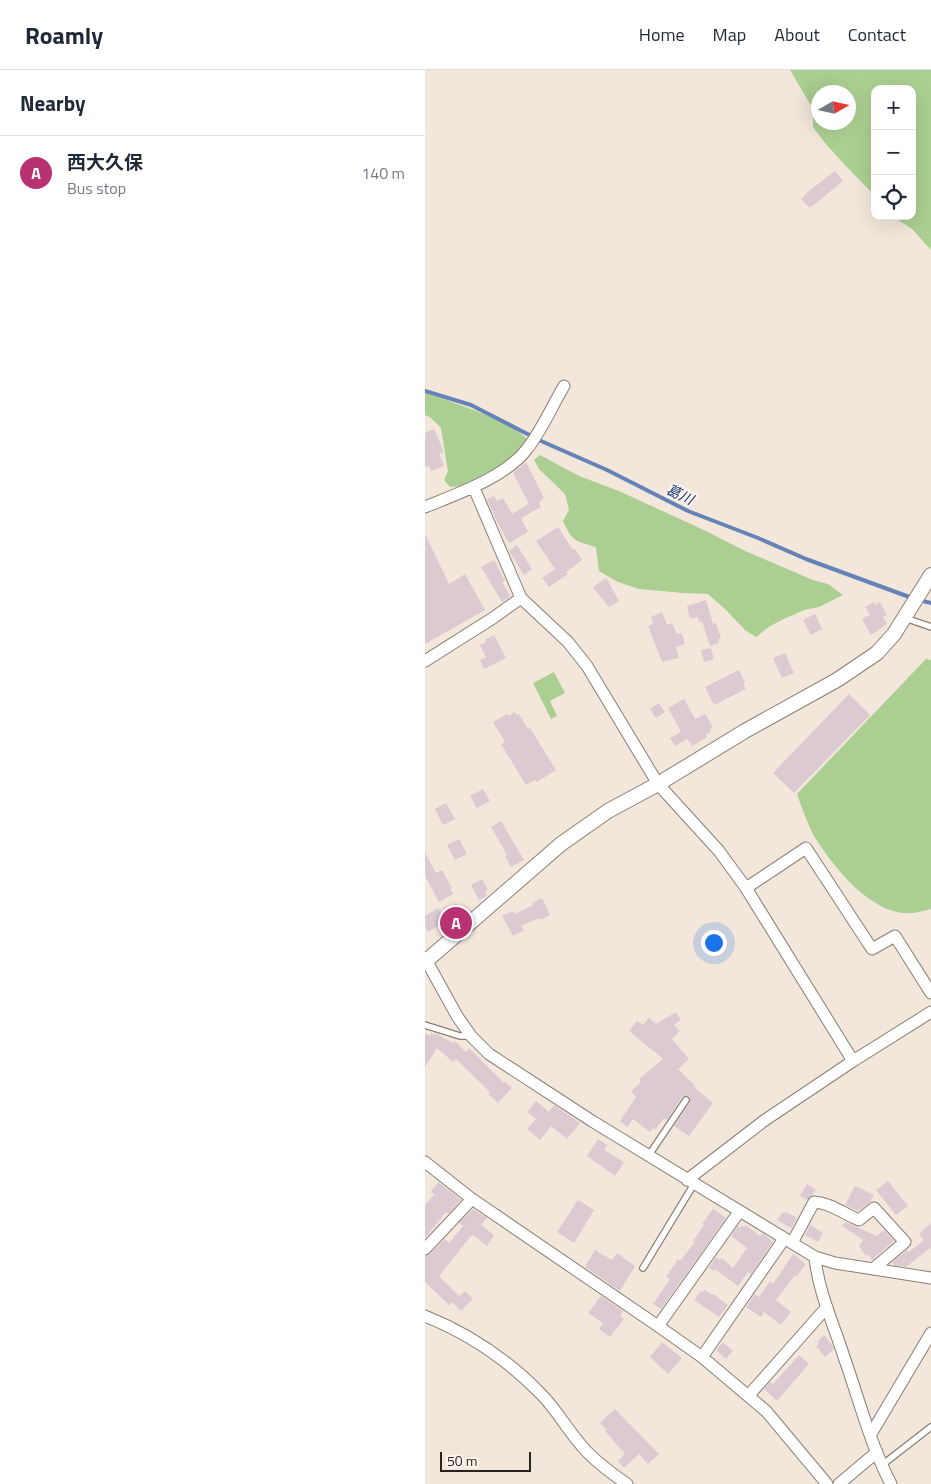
<!DOCTYPE html>
<meta charset="utf-8">
<style>
:root{--surface:#fff;--page:#f2f2f3;--text:#1f2937;--muted:#747a83;--line:#e0e1e3;--accent:#b83171}
body{margin:0;font-family:"Titillium Web","Noto Sans JP",sans-serif;background:var(--page);color:var(--text)}
.controls{position:absolute;right:15px;top:15px;display:grid;overflow:hidden;border-radius:10px;box-shadow:0 5px 20px #0002}
.controls button{width:45px;height:45px;display:grid;place-items:center;padding:0;border:0;border-bottom:1px solid var(--line);background:var(--surface);color:var(--text);font:25px sans-serif}
.compass{position:absolute;left:386px;top:15px;width:45px;height:45px;border-radius:50%;background:var(--surface);box-shadow:0 5px 20px #0002;rotate:81deg}
.scale{position:absolute;left:15px;bottom:12px;width:91px;box-sizing:border-box;padding-left:5px;border:2px solid #28231f;border-top:0;font-size:14px;line-height:18px;white-space:nowrap;color:#28231f;-webkit-text-stroke:4px #fef4eb;paint-order:stroke}
.you{position:absolute;left:288px;top:872px;width:18px;height:18px;margin:-12px;border:4px solid #fff;border-radius:50%;background:#1a73e8;box-shadow:0 0 0 8px #1a73e833}
.badge{display:grid;place-items:center;width:32px;height:32px;border-radius:50%;background:var(--accent);color:#fff;font-size:16px;font-weight:700}
.pin{position:absolute;translate:-50% -50%;border:2px solid #fff;box-shadow:0 1px 5px #0006}
.list{margin:0;padding:0;list-style:none}
h2{display:flex;justify-content:space-between;align-items:center;height:65px;margin:0;padding:0 20px;font-size:21px}
h2 small{font-size:16px;font-weight:400;color:var(--muted)}
.list li{display:grid;grid-template-columns:32px 1fr auto;gap:15px;align-items:center;box-sizing:border-box;height:75px;padding:0 20px;border-top:1px solid var(--line)}
.list b{display:block;font-size:19px;white-space:nowrap}
.list p{margin:0;font-size:16px;white-space:nowrap;color:var(--muted)}
.list em{font-size:16px;font-style:normal;color:var(--muted)}
.icon{flex:none;width:28px;height:28px;fill:none;stroke:currentColor;stroke-width:2;stroke-linecap:round;stroke-linejoin:round}
.map{position:relative;flex:none;width:506px;height:1414px;overflow:hidden}
header{display:flex;align-items:center;gap:30px;box-sizing:border-box;height:70px;padding:0 25px;background:var(--surface);border-bottom:1px solid var(--line)}
header strong{font-size:24px}
nav{display:flex;gap:28px;margin-inline-start:auto;font-size:18px}
main{display:flex}
aside{flex:1;background:var(--surface)}
.map>svg:first-child{display:block}
.green{fill:#abcf92;fill-rule:evenodd}
.lines{fill:none;stroke-linecap:round;stroke-linejoin:round}
.stream{stroke:#6583b6;stroke-width:4}
.building{fill:#dbcad1}
.service-casing{stroke:#897e73;stroke-width:8}
.minor-casing{stroke:#897e73;stroke-width:13}
.tertiary-casing{stroke:#897e73;stroke-width:16}
.service{stroke:#fff;stroke-width:5.5}
.minor{stroke:#fff;stroke-width:11}
.tertiary{stroke:#fff;stroke-width:14}
.labels{text-anchor:middle;dominant-baseline:central;stroke-width:4.5;stroke-linejoin:round;paint-order:stroke}
.water-label{font-size:14px;font-style:italic;fill:#0b3273;stroke:#fef4eb}
</style>
<header>
<strong>Roamly</strong>
<nav><a>Home</a><a>Map</a><a>About</a><a>Contact</a></nav>
</header>
<main>
<aside>
<h2>Nearby<small></small></h2>
<ul class="list">
<li><span class="badge">A</span><div><b>西大久保</b><p>Bus stop</p></div><em>140 m</em></li>
</ul>
</aside>
<div class="map">
<svg width="506" height="1414" viewBox="0 0 506 1414">
<rect width="100%" height="100%" fill="#f3e7db"/>
<path class="green" d="M365,0H506V180L487,159L467,146H487V19H450V126L419,94L400,73L388,57V39ZM423,22V52H393V22Z
M0,323C22,330 92,353 103,371L81,392L49,410L43,416L25,417L19,410L23,401L16,358L6,348L0,345Z
M115,385L154,406L194,421L281,461L318,480L388,510L403,514L418,525L394,537L379,540L363,547L345,556L331,567L320,560L301,540L283,524L258,523L214,519L193,512L174,501L171,477C150,471 147,471 138,451L144,440L140,424L114,399L109,390Z
M501,589L506,590V839C495,842 483,845 472,842C438,834 407,795 389,766C382,753 377,738 372,724Z
M129,602L140,623L125,631L132,646L126,649L108,613Z"/>
<g class="lines">
<path class="stream" d="M0,321L46,335L116,371L182,400L263,441L333,468L381,489L487,528
M494,530L506,533"/>
</g>
<path class="building" d="M410,101L418,111L385,138L376,129L384,121Z
M9,359L19,382L14,384L19,396L6,401L4,396L0,397V363Z
M101,392L119,428L114,433L116,437L96,448L103,462L84,473L72,452L62,429L69,426L72,431L78,428L87,444L104,434L88,403Z
M133,457L148,480L150,479L157,490L141,502L143,504L124,517L117,508L130,499L111,471Z
M0,464L24,514L40,504L60,540L0,574Z
M92,475L107,499L99,505L84,481Z
M69,490L80,511L77,512L85,526L77,532L56,497Z
M181,508L194,531L184,537L168,517Z
M281,530L288,554L291,553L296,568L293,569L294,573L285,576L277,551L274,552L273,547L265,549L262,536Z
M449,532L450,535L455,532L462,545L458,547L462,554L446,565L437,549L445,545L440,537Z
M237,542L242,555L247,553L252,564L257,563L260,574L251,577L254,588L237,592L223,556L228,554L226,547Z
M390,544L397,559L386,565L378,550Z
M69,565L81,588L59,599L55,590L61,587L55,575L61,572L60,570Z
M286,578L289,589L279,592L276,580Z
M360,583L369,603L357,608L348,588Z
M314,600L320,612L318,613L321,619L289,635L280,617Z
M424,624L445,645L369,723L348,703Z
M259,629L270,649L280,644L288,657L285,659L286,662L281,665L282,667L267,676L262,669L250,676L245,668L256,662L243,638Z
M234,633L240,642L231,648L225,639Z
M90,642L92,645L94,644L103,659L105,658L131,700L112,712L110,710L101,715L76,674L80,672L68,652L82,644L83,646Z
M58,719L65,731L52,738L45,726Z
M21,733L30,749L18,755L10,739Z
M76,751L99,790L86,797L80,786L82,785L66,757Z
M34,769L42,784L30,790L22,775Z
M0,783L11,803L17,800L27,818L25,819L28,824L14,832L0,806Z
M57,809L63,820L60,822L62,826L54,830L46,815Z
M117,828L125,845L115,850L114,848L96,856L99,860L88,866L77,846L88,841L90,844L108,835L107,833Z
M13,838L21,851L3,862L0,856V846Z
M251,942L256,950L249,955L255,961L247,969L264,989L253,999L270,1016L269,1017L288,1033L264,1066L249,1056L265,1032V1028L262,1025L257,1027L242,1050L239,1048L230,1060L228,1058L225,1062L208,1049L202,1057L195,1051L211,1027L206,1021L216,1012L214,1009L238,989L204,961L212,951L218,955L224,948L231,954Z
M0,963L5,966L6,963L9,965L10,963L28,973L30,971L41,982L44,978L79,1013L80,1012L87,1018L73,1033L63,1024L65,1022L31,989L28,992L12,978L0,997Z
M111,1031L124,1042L129,1035L155,1053L142,1069L126,1056L115,1070L102,1059L111,1049L102,1042Z
M173,1069L182,1075L179,1080L199,1092L190,1106L162,1086Z
M463,1111L483,1136L471,1145L451,1120Z
M13,1112L36,1130L23,1144L21,1142L0,1168V1135L9,1125L6,1121Z
M382,1114L391,1120L382,1130L375,1126Z
M430,1116L449,1125L445,1132L433,1141L420,1135Z
M153,1130L169,1140L149,1173L132,1162Z
M48,1139L62,1148L56,1155L69,1165L62,1176L48,1165L46,1166L14,1206L34,1226L40,1221L48,1229L36,1241L27,1232L24,1235L0,1212V1186L5,1184L20,1169L24,1173L38,1156L34,1153Z
M288,1139L301,1148L236,1239L228,1234L245,1209L241,1207L253,1189L255,1191L270,1172L268,1171L279,1155L277,1154Z
M358,1142L361,1143V1142L372,1148L366,1158L352,1150Z
M420,1152L452,1166L459,1160L469,1171L447,1190L443,1184L441,1186L434,1176L438,1170L417,1156Z
M506,1153V1179L505,1178L481,1197L469,1195L467,1192L482,1180L484,1182L499,1170L494,1164Z
M317,1155L319,1157L321,1155L335,1166L337,1163L348,1172L326,1204L323,1202L313,1216L290,1199L288,1201L284,1198L291,1187L295,1190L297,1188L308,1198L322,1178L306,1166L313,1156L315,1158Z
M385,1155L398,1163L393,1172L380,1165Z
M170,1180L187,1190L192,1183L210,1196L195,1221L160,1197Z
M368,1184L381,1194L372,1206L370,1205L351,1230L366,1242L356,1255L339,1242L336,1247L321,1237L330,1224L334,1227L345,1211L348,1214Z
M280,1220L287,1225L288,1224L303,1235L294,1247L269,1230L276,1221L278,1222Z
M176,1226L198,1241L195,1246L199,1249L185,1267L174,1259L178,1253L163,1243Z
M399,1265L407,1275L409,1279L400,1287L391,1276L394,1274L392,1272Z
M237,1272L257,1288L243,1304L225,1287Z
M298,1272L308,1281L301,1289L291,1280Z
M374,1285L384,1294L352,1331L339,1319L345,1312L348,1314Z
M190,1339L234,1384L223,1394L214,1384L199,1398L193,1391L200,1384L180,1361L182,1360L175,1353Z"/>
<g class="lines">
<g class="service-casing">
<path id="service" d="M480,548L506,557
M0,955L35,966H46
M224,1085L261,1030
M218,1198L269,1114
M457,1395L506,1357"/>
</g>
<g class="minor-casing">
<path id="minor" d="M49,418L96,528L143,572L162,596L233,714L294,781L321,818L428,991
M0,437C32,424 81,407 102,379C117,360 127,336 139,316
M0,591L68,548L96,528
M321,818L381,778L447,879L470,866L506,923
M0,888L32,946L46,966L64,984L167,1051L390,1187L410,1193L506,1208
M0,1092L47,1129
M262,1110L340,1050L428,991L506,942
M314,1142L233,1256L277,1287L341,1341L402,1414
M367,1173L389,1132C406,1133 419,1144 434,1150L449,1138L480,1172L448,1199
M0,1179L47,1129L233,1256
M390,1187C393,1221 409,1255 419,1287C434,1329 445,1374 466,1414
M0,1246C45,1264 82,1289 116,1324C131,1339 142,1359 156,1375C168,1390 186,1403 202,1414
M277,1287L359,1169
M324,1325L402,1237
M446,1364L506,1263
M414,1414L452,1382"/>
</g>
<g class="tertiary-casing">
<path id="tertiary" d="M0,892L136,774L183,741L233,714L320,661L412,610L452,583L469,564L506,505"/>
</g>
<use href="#service" class="service"/>
<use href="#minor" class="minor"/>
<use href="#tertiary" class="tertiary"/>
</g>
<g class="labels">
<g class="water-label">
<text transform="translate(255 424) rotate(25)">葛川</text>
</g>
</g>
</svg>
<div class="controls">
<button>+</button>
<button>−</button>
<button><svg class="icon" aria-label="locate" viewBox="0 0 24 24"><circle cx="12" cy="12" r="6"/><path d="M12 2v4M12 18v4M2 12h4M18 12h4"/></svg></button>
</div>
<svg class="compass" viewBox="-18 -18 36 36"><path d="M0-13l5 13h-10z" fill="#e53935"/><path d="M0 13l5-13h-10z" fill="#747a83"/></svg>
<div class="scale">50 m</div>
<div class="you"></div>
<div class="pin badge" style="left:31px;top:853px">A</div>
</div>
</main>
